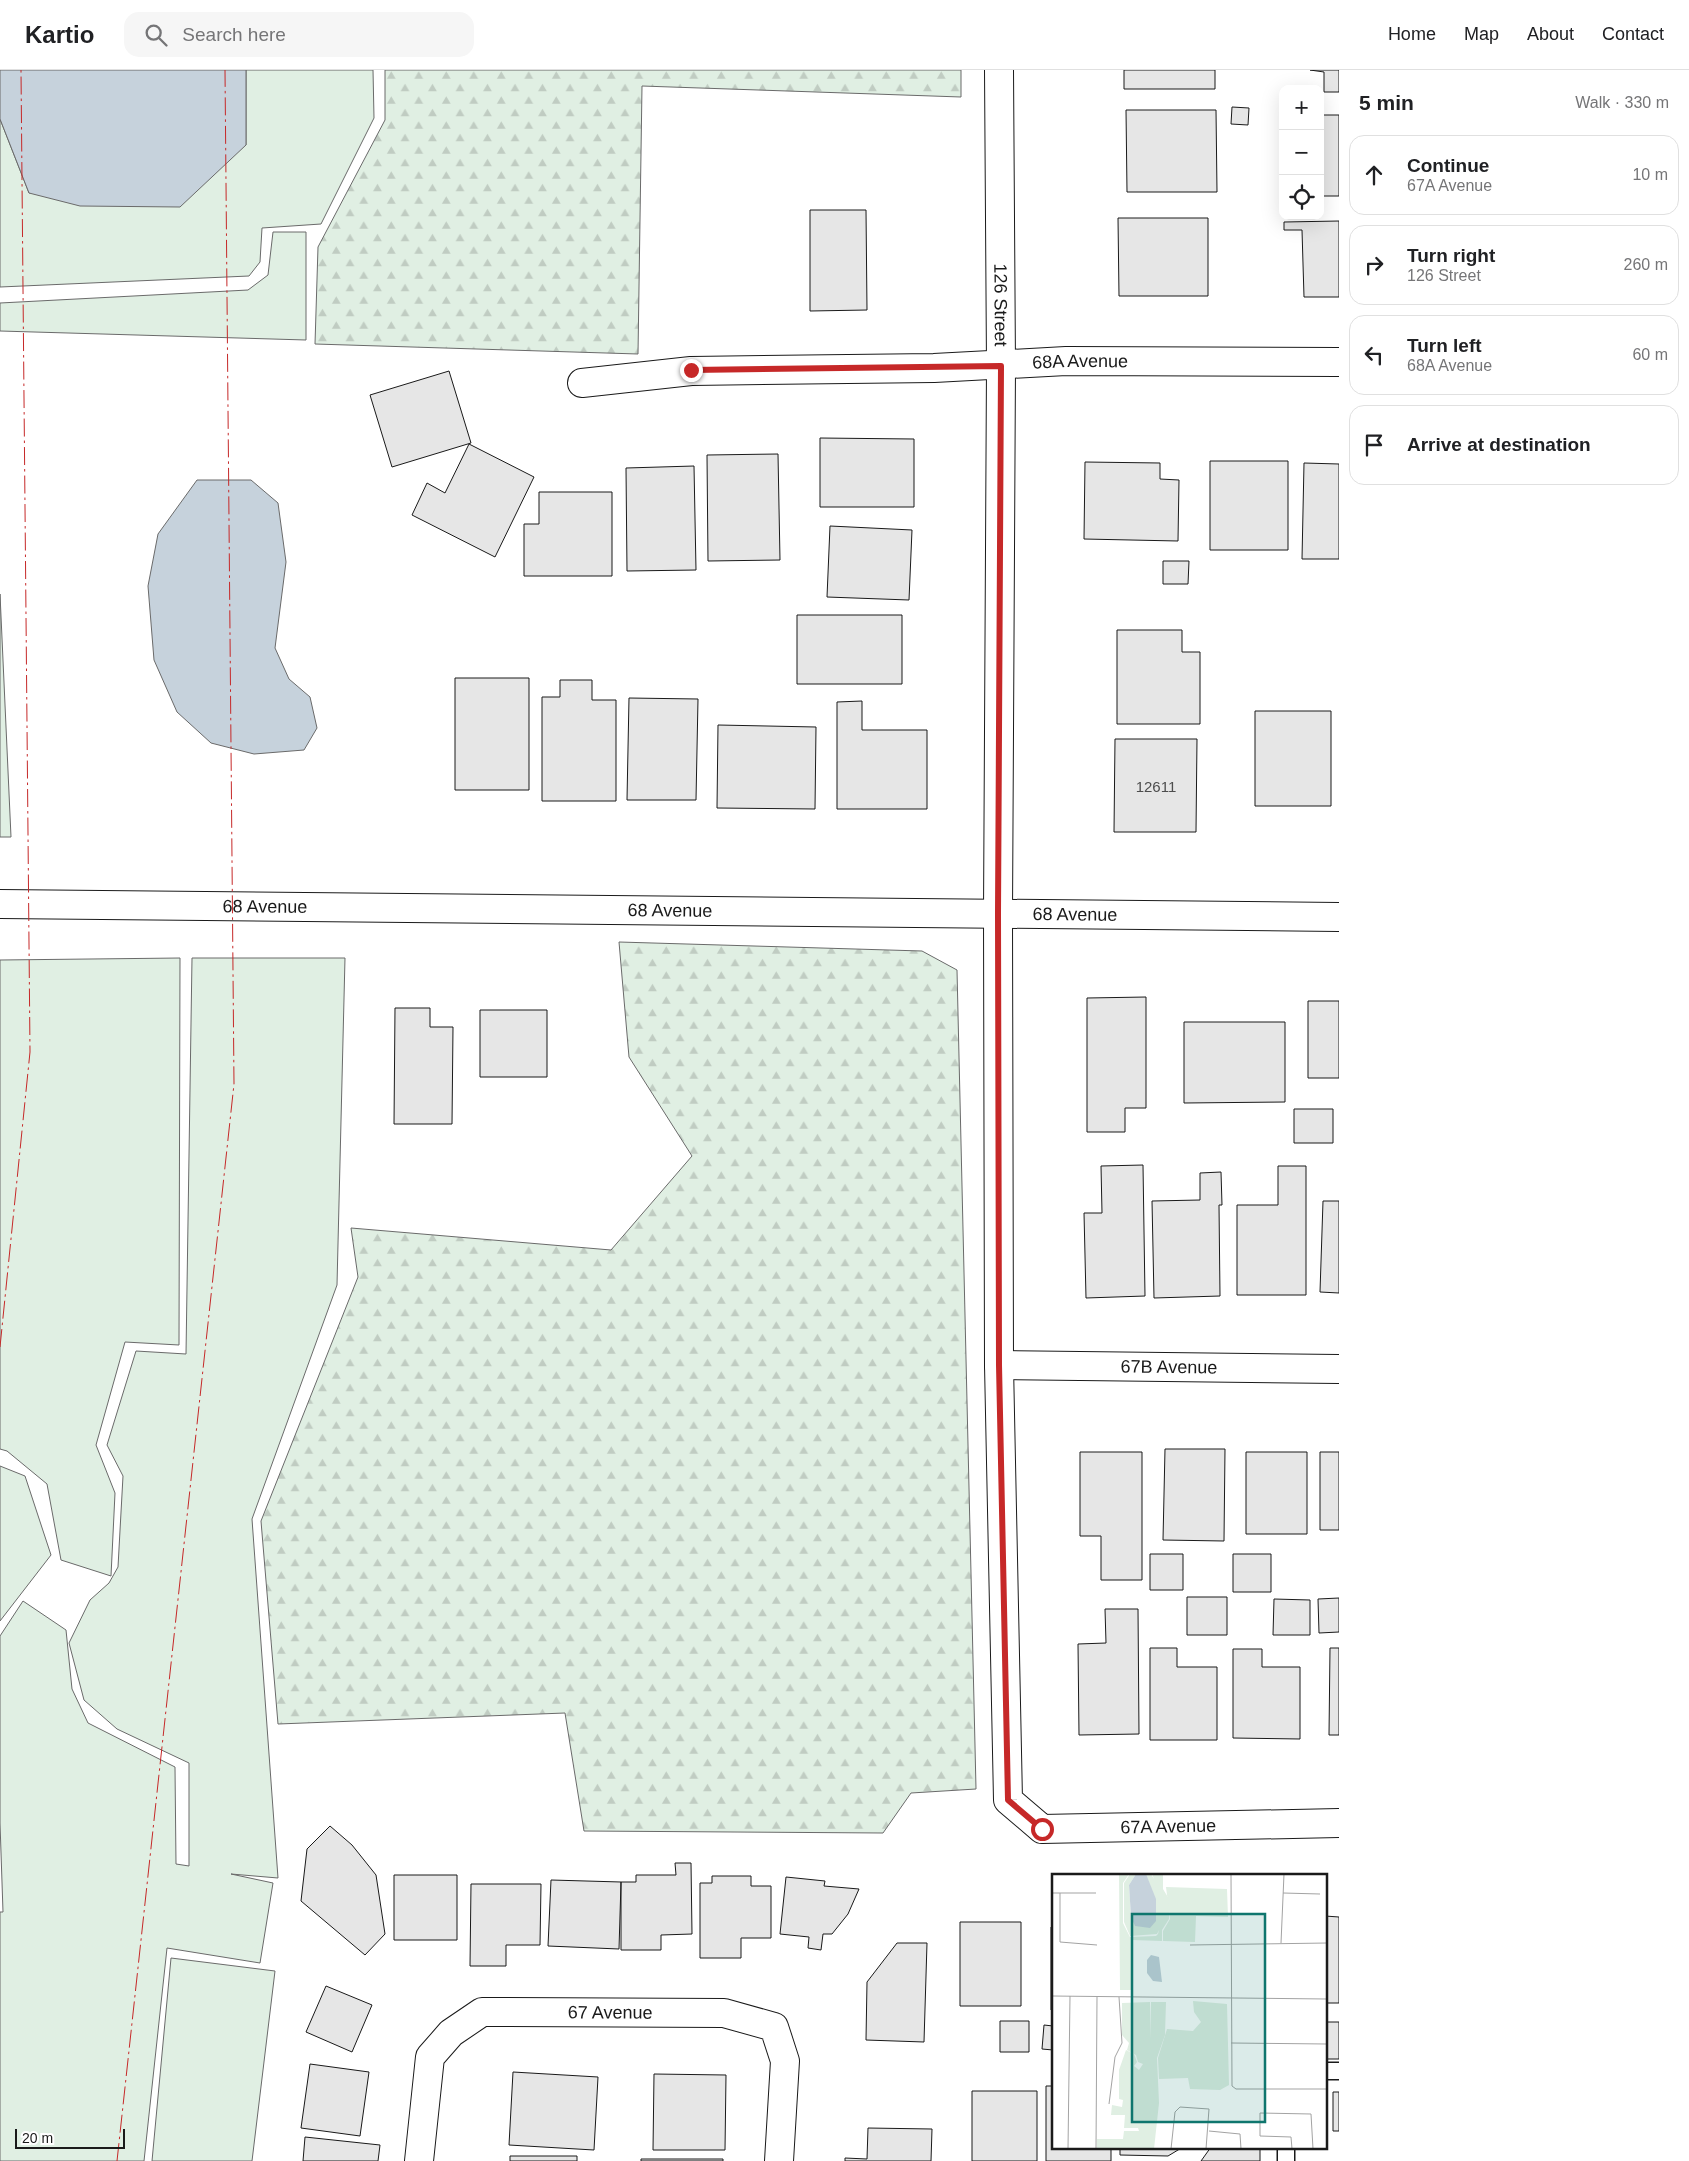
<!DOCTYPE html>
<meta charset="utf-8">
<style>
:root{--surface:#fff;--page:#f6f6f6;--text:#202124;--muted:#757577;--line:#e0e0e0}
body{margin:0;font-family:Helvetica,sans-serif;background:var(--page);color:var(--text)}
.controls{position:absolute;right:15px;top:15px;display:grid;overflow:hidden;border-radius:10px;box-shadow:0 5px 20px #0002}
.controls button{width:45px;height:45px;display:grid;place-items:center;padding:0;border:0;border-bottom:1px solid var(--line);background:var(--surface);color:var(--text);font:25px sans-serif}
.scale{position:absolute;left:15px;bottom:12px;width:110px;box-sizing:border-box;padding-left:5px;border:2px solid #1a1a1a;border-top:0;font-size:14px;line-height:18px;white-space:nowrap;color:#1a1a1a;-webkit-text-stroke:4px #fff;paint-order:stroke}
.stop{position:absolute;width:15px;height:15px;margin:-11px;border:4px solid #c62828;border-radius:50%;background:#fff}
.stop.end{background:#c62828;border-color:#fff;box-shadow:0 1px 5px #0008}
.list{margin:0;padding:0;list-style:none}
h2{display:flex;justify-content:space-between;align-items:center;height:65px;margin:0;padding:0 20px;font-size:21px}
h2 small{font-size:16px;font-weight:400;color:var(--muted)}
.list li{display:grid;grid-template-columns:32px 1fr auto;gap:15px;align-items:center;box-sizing:border-box;height:80px;margin:0 10px 10px;padding:0 10px;border:1px solid var(--line);border-radius:15px}
.list b{display:block;font-size:19px;white-space:nowrap}
.list p{margin:0;font-size:16px;white-space:nowrap;color:var(--muted)}
.list em{font-size:16px;font-style:normal;color:var(--muted)}
.icon{flex:none;width:28px;height:28px;fill:none;stroke:currentColor;stroke-width:2;stroke-linecap:round;stroke-linejoin:round}
.map{position:relative;flex:none;width:1339px;height:2091px;overflow:hidden}
header{display:flex;align-items:center;gap:30px;box-sizing:border-box;height:70px;padding:0 25px;background:var(--surface);border-bottom:1px solid var(--line)}
header strong{font-size:24px}
nav{display:flex;gap:28px;margin-inline-start:auto;font-size:18px}
.search{width:350px;height:45px;background:var(--page);display:flex;align-items:center;gap:12px;box-sizing:border-box;padding:0 18px;border-radius:15px;color:var(--muted);font-size:19px}
main{display:flex}
aside{flex:1;background:var(--surface)}
.map>svg:first-child{display:block}
.green{fill:#e0efe3;stroke:#6a6a6a}
.forest{fill:url(#forest-firs);stroke:#6a6a6a}
.water{fill:#c6d2dc;stroke:#6a6a6a}
.building{fill:#e6e6e6;stroke:#1a1a1a}
.lines{fill:none;stroke-linecap:round;stroke-linejoin:round}
.lane-casing{stroke:#1a1a1a;stroke-width:19}
.street-casing{stroke:#1a1a1a;stroke-width:30}
.secondary-casing{stroke:#1a1a1a;stroke-width:30}
.lane{stroke:#fff;stroke-width:16}
.street{stroke:#fff;stroke-width:28}
.secondary{stroke:#fff;stroke-width:28}
.power{stroke:#c62828;stroke-width:1;stroke-dasharray:18 4 2.5 4;stroke-linecap:butt}
.route{stroke:#c62828;stroke-width:6}
.labels{text-anchor:middle;dominant-baseline:central;stroke-width:4;stroke-linejoin:round;paint-order:stroke}
.number-label{font-size:15px;fill:#4d4d4d}
.street-label{font-size:18px;fill:#1a1a1a;stroke:#fff}
.inset-road{fill:none;stroke:#a3a3a3;stroke-width:1}
.view{fill:#0f766e;fill-opacity:0.15;stroke:#0f766e;stroke-width:2.5}
.inset-edge{fill:none;stroke:#1a1a1a;stroke-width:2.5}
</style>
<header>
<strong>Kartio</strong>
<div class="search"><svg class="icon" aria-label="search" viewBox="0 0 24 24"><circle cx="10" cy="10" r="6"/><path d="M15 15l6 6"/></svg>Search here</div>
<nav><a>Home</a><a>Map</a><a>About</a><a>Contact</a></nav>
</header>
<main>
<div class="map">
<svg width="1339" height="2091" viewBox="0 0 1339 2091">
<defs>
<pattern id="forest-firs" width="22" height="20" patternUnits="userSpaceOnUse" patternTransform="scale(1.25)"><rect width="22" height="20" fill="#e0efe3"/><path d="M5 1l3.5 6h-7zM16 11l3.5 6h-7z" fill="#c0ccc2"/></pattern>
</defs>
<rect width="100%" height="100%" fill="#fff"/>
<path class="green" d="M246,0H373L374,48L321,154L262,158L260,192L249,206L0,217V49L29,123L246,75Z
M273,162H306V270L0,261V233L248,220L268,205Z
M0,524L11,767H0Z
M180,888L179,1275L125,1272L96,1375L115,1423L111,1506L61,1490L47,1414L7,1381L0,1379V890Z
M192,888H345L337,1215L252,1449L278,1808L231,1804L273,1813L260,1893L167,1878L144,2091H0V1842H3L0,1753V1566L23,1531L66,1560L72,1619L88,1653L175,1697L176,1794L189,1796V1693L117,1659L84,1630L69,1573L90,1530L109,1513L118,1497L123,1406L107,1375L136,1281L186,1284Z
M0,1396L25,1406L51,1485L0,1551Z
M171,1888L275,1901L252,2091H152Z"/>
<path class="forest" d="M385,0H961V27L642,16L638,284L315,274L318,177L385,50Z
M619,872L922,881L957,900L976,1719L911,1723L883,1763L584,1761L565,1643L278,1654L261,1451L358,1207L351,1158L611,1180L692,1086L629,987Z"/>
<path class="water" d="M0,0H246V75L180,137L80,136L29,123L0,49Z
M197,410H251L278,433L286,492L275,578L289,609L310,627L317,658L304,680L254,684L211,673L177,642L154,590L148,516L158,464Z"/>
<path class="building" d="M1124,0H1215V19H1124Z
M1310,0H1339V22H1324V2Z
M1232,37L1249,38L1248,55L1231,54Z
M1126,40H1216L1217,122H1127Z
M1320,45H1339V126H1320Z
M810,140H866L867,240L810,241Z
M1118,148H1208V226H1119Z
M1339,151V227H1304L1302,160H1284V152Z
M449,301L471,373L392,397L370,325Z
M820,368L914,369V437H820Z
M469,374L534,407L495,487L412,445L427,413L445,423Z
M778,384L780,490L708,491L707,385Z
M1210,391H1288V480H1210Z
M1085,392L1160,393V409L1179,410L1178,471L1084,469Z
M1304,393L1339,394V489H1302Z
M694,396L696,500L627,501L626,398Z
M539,422H612V506H524V454H539Z
M830,456L912,460L909,530L827,527Z
M1163,491H1189L1188,514H1163Z
M797,545H902V614H797Z
M1117,560H1182V582H1200V654H1117Z
M455,608H529V720H455Z
M560,610H592V630H616V731H542V627H560Z
M629,628L698,629L696,730H627Z
M862,631V660H927V739H837V632Z
M1255,641H1331V736H1255Z
M718,655L816,657L815,739L717,738Z
M1115,669H1197L1196,762H1114Z
M1146,927V1038H1125V1062H1087V928Z
M1308,931H1339V1008H1308Z
M395,938H430V957H453L452,1054H394Z
M480,940H547V1007H480Z
M1184,952H1285V1032L1184,1033Z
M1294,1039H1333V1073H1294Z
M1143,1095L1145,1226L1086,1228L1084,1143H1102L1101,1096Z
M1278,1096H1306V1225H1237V1135H1278Z
M1221,1102L1222,1135H1219L1220,1226L1154,1228L1152,1131L1200,1130V1103Z
M1323,1131H1339V1223L1320,1222Z
M1165,1379H1225L1224,1471L1163,1470Z
M1080,1382H1142V1510H1101V1466H1080Z
M1246,1382H1307V1464H1246Z
M1320,1382H1339V1460H1320Z
M1150,1484H1183V1520H1150Z
M1233,1484H1271V1522H1233Z
M1187,1527H1227V1565H1187Z
M1339,1528V1562L1319,1563L1318,1529Z
M1274,1529L1310,1530V1565H1273Z
M1105,1539H1138L1139,1664L1079,1665L1078,1574L1106,1573Z
M1150,1578H1177V1597H1217V1670H1150Z
M1330,1578H1339V1665H1329Z
M1233,1579H1262V1597H1300V1669L1233,1668Z
M330,1756L352,1775L376,1805L385,1864L365,1885L301,1831L307,1779Z
M675,1793H691L692,1864L661,1865V1880H621V1812H636V1805H676Z
M394,1805H457V1870H394Z
M712,1806H751V1816H771V1868H741V1888H700V1813H712Z
M786,1807L825,1811L824,1816L859,1819L848,1844L832,1864H823L821,1880L808,1878L809,1867L780,1864Z
M551,1810L621,1812L619,1879L548,1876Z
M471,1814H541L540,1875H506V1896H470Z
M1325,1846L1339,1847V1933H1325Z
M960,1852H1021V1936H960Z
M1051,1857H1053V1940H1051Z
M897,1873H927L924,1972L866,1970L867,1912Z
M326,1916L372,1935L352,1982L306,1962Z
M1000,1951H1029V1982H1000Z
M1325,1952H1339V1989H1325Z
M1044,1955L1053,1956V1980L1042,1979Z
M310,1994L369,2002L360,2066L301,2058Z
M513,2002L598,2007L594,2080L509,2075Z
M654,2004L726,2005L725,2080H653Z
M1046,2016H1053V2077H1111V2091H1046Z
M972,2021H1037V2091H972Z
M1333,2022H1339V2061H1333Z
M868,2058L932,2059L931,2091H845V2088L867,2089Z
M305,2067L380,2075L378,2091H303Z
M1120,2077H1183L1168,2086L1120,2085Z
M1211,2077H1260V2091H1201Z
M510,2086H577V2091H510Z
M641,2089H723V2091H641Z"/>
<g class="lines">
<g class="lane-casing">
<path id="lane" d="M1325,2001H1339
M1286,2077V2091"/>
</g>
<g class="street-casing">
<g id="street">
<path id="s1" d="M999,0L1001,296L998,844L999,1295L1008,1730L1042,1759L1339,1753"/>
<path id="s2" d="M582,313L691,301L934,298L1066,291L1339,292"/>
<path id="s3" d="M999,1295L1339,1299"/>
<path id="s4" d="M419,2091L430,1987L451,1963L482,1942L724,1943L774,1957L785,1991L779,2091"/>
</g>
</g>
<g class="secondary-casing">
<g id="secondary">
<path id="s5" d="M0,834L1339,847"/>
</g>
</g>
<use href="#lane" class="lane"/>
<use href="#street" class="street"/>
<use href="#secondary" class="secondary"/>
<path class="power" d="M0,1277L30,982L21,0
M117,2091L234,1014L225,0"/>
</g>
<g class="lines">
<path class="route" d="M691,300L1001,296L998,844L999,1295L1008,1730L1042,1759"/>
</g>
<g class="labels">
<g class="number-label">
<text x="1156" y="716">12611</text>
</g>
<g class="street-label">
<text stroke="none"><textPath href="#s1" startOffset="235">126 Street</textPath></text>
<text stroke="none"><textPath href="#s2" startOffset="499">68A Avenue</textPath></text>
<text stroke="none"><textPath href="#s5" startOffset="265">68 Avenue</textPath></text>
<text stroke="none"><textPath href="#s5" startOffset="670">68 Avenue</textPath></text>
<text stroke="none"><textPath href="#s5" startOffset="1075">68 Avenue</textPath></text>
<text stroke="none"><textPath href="#s3" startOffset="170">67B Avenue</textPath></text>
<text stroke="none"><textPath href="#s1" startOffset="1901">67A Avenue</textPath></text>
<text stroke="none"><textPath href="#s4" startOffset="302">67 Avenue</textPath></text>
</g>
</g>
<g transform="translate(1052 1804)">
<rect width="275" height="275" fill="#fff"/>
<path d="M67,0H77L71,9V49L78,63L104,62L106,60L107,56L105,60L78,62L72,48V9L78,0H84L77,11L79,43L94,0H99L102,5L100,0H111V15L117,25V45L110,56V67L80,66L81,116H68ZM98,128V166L99,128H114L113,161L105,184L107,229L102,275H45V265H71L72,257H87L86,254H72L73,241H59L60,231L70,233L71,226L67,225V196L74,176L82,180L85,188L82,192L87,196L91,190L86,188L84,181L75,176L77,169L70,161V129Z" fill="#e0efe3"/>
<path d="M114,13L175,15L176,43L144,42L143,68L111,67V57L118,45ZM141,127L175,130L177,211L168,216L138,215L136,204L107,205L106,184L115,155L141,157L149,148L142,138Z" fill="#e0efe3"/>
<path d="M84,0H94L104,25V47L98,54L83,52L79,43L77,11ZM99,81L107,83L110,108L101,107L95,99V86Z" fill="#c6d2dc"/>
<path class="inset-road" d="M179,0L180,212L184,215H275M0,19H44M8,19V68L45,71M231,19L268,20M229,69L232,0M138,71L275,69M0,122L275,125M179,169L275,170M57,230L63,183L70,169L67,123M157,257L188,260L189,275M16,275L18,122M44,275L45,123M119,275L123,238L128,233L157,235L154,275M240,275L239,263L208,262V239L259,240L261,275"/>
<path class="view" d="M80,40H213V248H80Z"/>
<rect width="275" height="275" class="inset-edge"/>
</g>
</svg>
<div class="controls">
<button>+</button>
<button>−</button>
<button><svg class="icon" aria-label="locate" viewBox="0 0 24 24"><circle cx="12" cy="12" r="6"/><path d="M12 2v4M12 18v4M2 12h4M18 12h4"/></svg></button>
</div>
<div class="scale">20 m</div>
<div class="stop" style="left:1042px;top:1759px"></div>
<div class="stop end" style="left:691px;top:300px"></div>
</div>
<aside>
<h2>5 min<small>Walk · 330 m</small></h2>
<ul class="list">
<li><svg class="icon" aria-label="ahead" viewBox="0 0 24 24"><path d="M12 20V5M6 11l6-6 6 6"/></svg><div><b>Continue</b><p>67A Avenue</p></div><em>10 m</em></li>
<li><svg class="icon" aria-label="right" viewBox="0 0 24 24"><path d="M7 20v-9h11M14 6l5 5-5 5"/></svg><div><b>Turn right</b><p>126 Street</p></div><em>260 m</em></li>
<li><svg class="icon" aria-label="left" viewBox="0 0 24 24"><path d="M17 20v-9H6M10 6l-5 5 5 5"/></svg><div><b>Turn left</b><p>68A Avenue</p></div><em>60 m</em></li>
<li><svg class="icon" aria-label="arrive" viewBox="0 0 24 24"><path d="M6 21V4h12l-3 4 3 4H6"/></svg><div><b>Arrive at destination</b></div></li>
</ul>
</aside>
</main>
